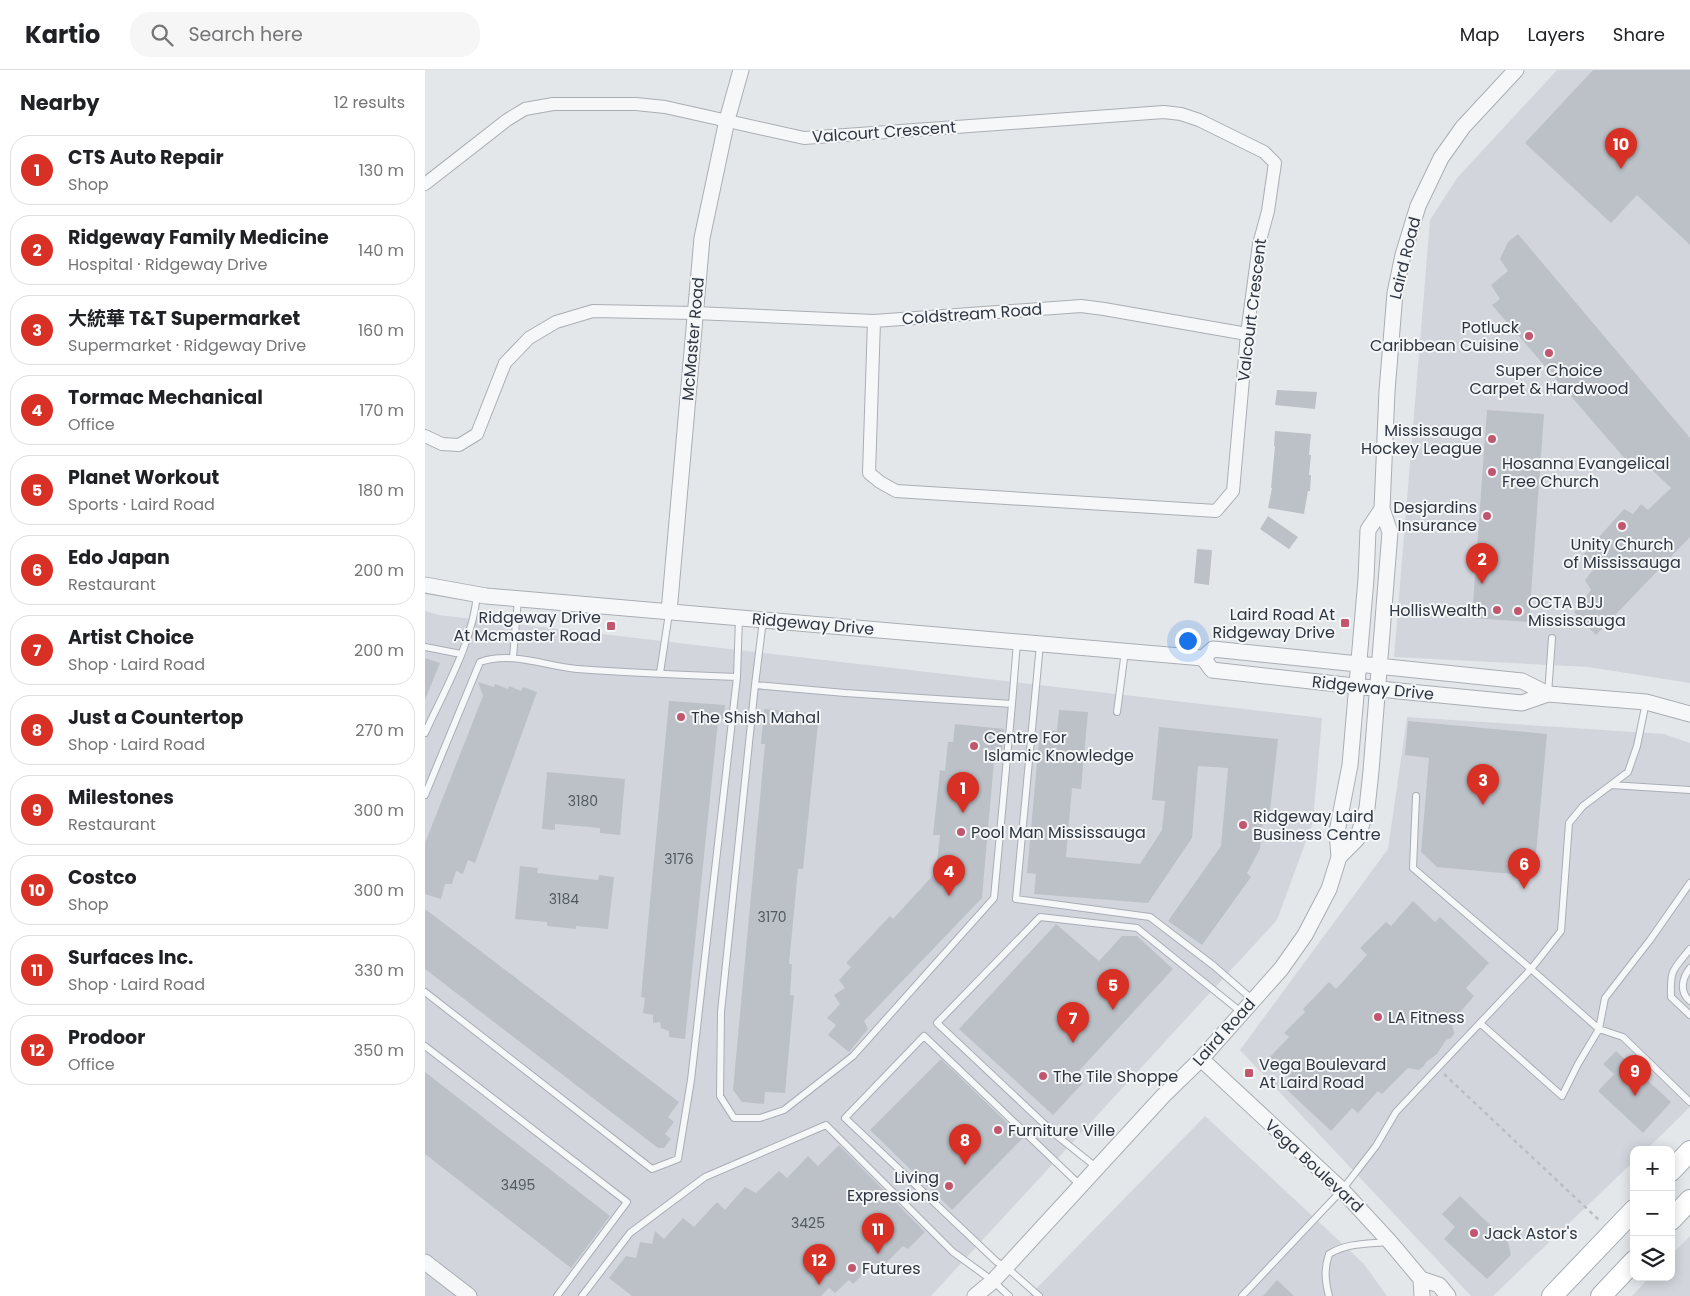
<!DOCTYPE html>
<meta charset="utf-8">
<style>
:root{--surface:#fff;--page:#f6f6f6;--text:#202124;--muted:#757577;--line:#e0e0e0;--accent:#d93025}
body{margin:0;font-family:Poppins,"Noto Sans SC",sans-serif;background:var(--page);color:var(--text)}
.controls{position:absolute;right:15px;bottom:15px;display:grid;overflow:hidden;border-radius:10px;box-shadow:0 2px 12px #0003}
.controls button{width:45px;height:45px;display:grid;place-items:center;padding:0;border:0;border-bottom:1px solid var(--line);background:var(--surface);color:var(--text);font:25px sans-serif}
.you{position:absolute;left:762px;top:570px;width:18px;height:18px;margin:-12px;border:4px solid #fff;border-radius:50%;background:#1a73e8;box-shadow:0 0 0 8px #1a73e833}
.badge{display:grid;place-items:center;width:32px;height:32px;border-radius:50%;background:var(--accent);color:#fff;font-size:16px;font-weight:700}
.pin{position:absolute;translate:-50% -41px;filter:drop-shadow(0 1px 2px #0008)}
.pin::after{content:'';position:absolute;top:26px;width:18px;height:15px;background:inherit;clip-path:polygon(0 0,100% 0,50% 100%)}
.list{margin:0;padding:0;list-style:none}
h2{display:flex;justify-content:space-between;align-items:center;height:65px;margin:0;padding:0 20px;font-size:21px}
h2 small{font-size:16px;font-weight:400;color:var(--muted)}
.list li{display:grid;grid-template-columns:32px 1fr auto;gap:15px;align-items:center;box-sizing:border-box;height:70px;margin:0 10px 10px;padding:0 10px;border:1px solid var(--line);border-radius:20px}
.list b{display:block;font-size:19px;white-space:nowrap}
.list p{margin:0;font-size:16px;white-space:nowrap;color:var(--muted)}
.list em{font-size:16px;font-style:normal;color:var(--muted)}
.icon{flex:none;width:28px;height:28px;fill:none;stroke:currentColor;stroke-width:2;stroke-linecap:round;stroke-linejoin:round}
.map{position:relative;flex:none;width:1265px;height:1226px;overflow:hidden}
header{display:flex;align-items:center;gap:30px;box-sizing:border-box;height:70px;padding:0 25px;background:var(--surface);border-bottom:1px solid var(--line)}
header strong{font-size:24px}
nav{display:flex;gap:28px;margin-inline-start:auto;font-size:18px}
.search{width:350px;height:45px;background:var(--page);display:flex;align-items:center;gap:12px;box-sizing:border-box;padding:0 18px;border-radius:20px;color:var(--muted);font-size:19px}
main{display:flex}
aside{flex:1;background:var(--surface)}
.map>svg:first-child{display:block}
.built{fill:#d2d6dc}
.building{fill:#bcc1c7}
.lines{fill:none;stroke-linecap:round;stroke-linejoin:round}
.service-casing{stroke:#a9aeb4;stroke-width:8}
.minor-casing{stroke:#a9aeb4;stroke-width:14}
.tertiary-casing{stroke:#a9aeb4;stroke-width:17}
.primary-casing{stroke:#a4acb5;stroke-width:22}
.path{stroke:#babdc2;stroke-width:2.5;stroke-dasharray:4 4;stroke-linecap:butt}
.service{stroke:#f6f7f9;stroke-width:6}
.minor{stroke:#f6f7f9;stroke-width:12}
.tertiary{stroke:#f6f7f9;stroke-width:15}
.primary{stroke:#fff;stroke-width:20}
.poi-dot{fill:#c1576e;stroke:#f4f6f8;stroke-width:2}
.labels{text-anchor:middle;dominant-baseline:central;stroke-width:4;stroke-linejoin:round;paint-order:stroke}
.number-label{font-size:14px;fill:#515962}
.street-label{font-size:16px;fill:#2d3641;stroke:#f4f6f8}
.poi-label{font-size:16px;fill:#2d3641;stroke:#f4f6f8;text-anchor:start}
</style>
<header>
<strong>Kartio</strong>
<div class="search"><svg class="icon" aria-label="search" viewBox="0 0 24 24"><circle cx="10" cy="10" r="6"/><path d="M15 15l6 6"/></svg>Search here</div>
<nav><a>Map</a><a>Layers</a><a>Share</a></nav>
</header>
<main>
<aside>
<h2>Nearby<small>12 results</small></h2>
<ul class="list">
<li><span class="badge">1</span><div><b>CTS Auto Repair</b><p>Shop</p></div><em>130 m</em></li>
<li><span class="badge">2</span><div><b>Ridgeway Family Medicine</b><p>Hospital · Ridgeway Drive</p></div><em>140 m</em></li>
<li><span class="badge">3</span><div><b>大統華 T&amp;T Supermarket</b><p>Supermarket · Ridgeway Drive</p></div><em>160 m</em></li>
<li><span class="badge">4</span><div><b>Tormac Mechanical</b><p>Office</p></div><em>170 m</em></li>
<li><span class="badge">5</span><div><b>Planet Workout</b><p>Sports · Laird Road</p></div><em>180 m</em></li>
<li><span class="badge">6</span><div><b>Edo Japan</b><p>Restaurant</p></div><em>200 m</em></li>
<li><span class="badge">7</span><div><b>Artist Choice</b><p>Shop · Laird Road</p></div><em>200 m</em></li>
<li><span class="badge">8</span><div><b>Just a Countertop</b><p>Shop · Laird Road</p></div><em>270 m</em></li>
<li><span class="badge">9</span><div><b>Milestones</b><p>Restaurant</p></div><em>300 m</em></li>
<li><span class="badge">10</span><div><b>Costco</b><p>Shop</p></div><em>300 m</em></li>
<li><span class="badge">11</span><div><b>Surfaces Inc.</b><p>Shop · Laird Road</p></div><em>330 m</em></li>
<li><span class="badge">12</span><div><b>Prodoor</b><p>Office</p></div><em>350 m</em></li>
</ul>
</aside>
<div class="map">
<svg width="1265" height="1226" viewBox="0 0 1265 1226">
<rect width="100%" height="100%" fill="#e4e7ea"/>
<path class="built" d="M1132,0H1265V613L1163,597L969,587L1005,150L1032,108Z
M0,541L14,545L897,648L888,752L852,850L506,1226H0Z
M982,647L1239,664L1265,673V1037L1221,1080H1209V1091L1068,1226H1046L815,980L963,779Z
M780,1046L939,1194L962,1226H604Z
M1265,1166V1226H1207L1225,1207H1246V1185Z"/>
<path class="building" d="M1168,0H1265V175L1212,125L1186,153L1100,73Z
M1093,164L1265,368V467L1171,565L1149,542L1166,520L1160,510L1169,499L1157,486L1199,439L1208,444L1216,434L1223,440L1246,418L1223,396L1217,400L1207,387L1201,390L1067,235L1075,229L1066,215L1083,201L1075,189L1083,172Z
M852,320L892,322L890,339L850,335Z
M1062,340L1119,344L1104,552L1047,548Z
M850,361L886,364L884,385H886L884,405H886L885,421H883L879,444L843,438L847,418H846L850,376H849Z
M843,446L873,467L864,479L835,459Z
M772,479L787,480L784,515L769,513Z
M0,588L15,593L0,630Z
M53,612L69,617L70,614L83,619L84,616L96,621L98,617L112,622L50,793L43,790L38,804L31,801L27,814H20L16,829L0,824V773L58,626Z
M244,631L300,635L299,648L293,651L260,969L244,967V961L236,958L235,952L228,953V945L218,943L220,928L216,927Z
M339,639L394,644L378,799H373L364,894H367L365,925H369L360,1023L340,1022L339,1034L317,1032L308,1020L340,674H336Z
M634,640L663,642L656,719L647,718L641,787L715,794L737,760L740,731L727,730L734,657L853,669L844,750H838L835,779L822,803L826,807L777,875L743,851L796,776L803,698L773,696L767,768L723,833L609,824L611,804L602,803L615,660L632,661Z
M983,651L1122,664L1109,806L1012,797L996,782L1004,688L980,685Z
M530,654L579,659L576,690L569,691L557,828L439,951L443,959L424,982L403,965L411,955L402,948L415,934L409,925L420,918L414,910L426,897L421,893L465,846L468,849L511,802L515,765H508L515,700L520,701L523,672H528Z
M122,702L200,709L195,765L175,763V758L130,754V760L117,759Z
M95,796L113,798L112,803L173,810L174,805L189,807L183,859L151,856V859L122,856V852L90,849Z
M988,831L1010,852L1015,847L1064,893L1041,918L1049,926L1027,952L1029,964L1026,968L1021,970L1012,984L1001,992L999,996L994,1000L983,998L957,1024L953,1021L933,1043L927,1038L906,1061L860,1018L867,1010L844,988L864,967L859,963L880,942L878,939L904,912L911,919L942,885L935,878L961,852L966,856Z
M0,839L254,1032L243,1047L249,1052L240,1064L246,1069L239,1078H233L0,899Z
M631,854L674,891L697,866H712L748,899L651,1004L658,1013L628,1045L534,959Z
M1191,981L1246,1032L1218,1063L1173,1021L1189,1004L1178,994Z
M516,989L598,1068L527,1140L445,1060Z
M0,1002L185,1146L146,1198L0,1084Z
M414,1075L500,1162L483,1179L478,1176L454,1200L448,1194L428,1214L424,1210L410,1223L404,1218L396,1226H207L184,1208L201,1186L211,1188L215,1172L227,1174L230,1161L239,1169L258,1148L269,1157L292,1132L300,1140L320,1117L331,1123L354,1101L362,1108L383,1086L393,1096Z
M1035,1126L1083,1172L1086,1185L1062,1209L1019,1169L1030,1157L1017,1144Z
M852,1210L869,1226H838Z"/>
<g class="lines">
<g class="service-casing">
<path id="service" d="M338,550L330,615L420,623L587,634L592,572
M615,574L591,829L725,847L789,896L828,930
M0,577L36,584
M88,587L93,529
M235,603L244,543
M330,615L296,942L295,1026L309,1048H335L359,1040L428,986L569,828L587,634
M1123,624L1127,568
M692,642L700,581
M0,663C20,619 47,574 52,525
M1186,715L1265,720
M0,725L55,592C87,581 119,596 152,599C205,603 258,605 312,607
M991,726L988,798L1106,899L1174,959L1198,967L1265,1032
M1265,879C1248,900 1245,899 1246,927L1265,945
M1265,898C1257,908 1254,922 1265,931
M0,922L227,1099L253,1089L266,1010L312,607L314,548
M1056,954L1137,1026L1153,994L1174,959L1180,928L1225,870L1265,813
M0,976L202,1132L132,1226
M671,1097L631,1065L512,953L615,847L712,858L816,942
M157,1226L205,1163L280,1107L401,1055L528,1182L568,1211L584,1226
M614,1226L581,1197L572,1192L420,1048L499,966L656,1116
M817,1226L917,1120L951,1076L971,1042L1106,899L1136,861L1144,753L1158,736L1203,702L1212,676L1221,632
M904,1226C900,1211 899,1199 904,1184C922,1173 941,1174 962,1172"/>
</g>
<g class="minor-casing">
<path id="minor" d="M0,114L82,50L100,39L128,34H211L240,37L379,68L739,42L756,44L774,50L839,82L850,93L843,141L834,174L822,264L808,421L791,441L471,421L455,412L444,403L449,251
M0,366L17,374L34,375L52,364L80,293L104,268L131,252L168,241L270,243L449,251L656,236L679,239L822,264"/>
</g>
<g class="tertiary-casing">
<path id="tertiary" d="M0,515L61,526L778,588L788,579L1097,611L1123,624L1221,632L1265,644
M244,542L277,168L302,50L316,0
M778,588L787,600L974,621L1097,633L1123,624
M914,787L932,769L942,738L946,701L965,462L957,439L962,321L970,223L978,185L993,136L1016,88L1038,57L1091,0
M776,989L917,1120L965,1172L996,1209L1014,1215L1023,1226
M0,1192L44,1226
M996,1209L997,1226
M550,1226L568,1211L581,1197L738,1026L776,989L856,899L880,865L904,819L914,787L912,762L925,695L941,509L943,460L957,439"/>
</g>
<g class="primary-casing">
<path id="primary" d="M1246,1101L1265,1081
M1246,1150L1265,1130
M1127,1226L1209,1140
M1176,1226L1209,1191"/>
</g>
<path class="path" d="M1019,1004L1175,1151"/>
<use href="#service" class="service"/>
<use href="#minor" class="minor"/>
<use href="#tertiary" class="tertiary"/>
<use href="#primary" class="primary"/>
</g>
<g class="poi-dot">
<circle cx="1104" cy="266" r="5"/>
<circle cx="1124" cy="283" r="5"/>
<circle cx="1067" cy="369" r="5"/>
<circle cx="1067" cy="402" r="5"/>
<circle cx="1062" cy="446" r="5"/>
<circle cx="1197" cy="456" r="5"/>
<circle cx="1072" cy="540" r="5"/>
<circle cx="1093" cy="541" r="5"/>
<rect x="915" y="548" width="10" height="10" rx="2.5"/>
<rect x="181" y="551" width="10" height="10" rx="2.5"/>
<circle cx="256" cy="647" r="5"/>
<circle cx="549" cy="676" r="5"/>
<circle cx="818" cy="755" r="5"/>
<circle cx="536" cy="762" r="5"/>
<circle cx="953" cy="947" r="5"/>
<rect x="819" y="998" width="10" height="10" rx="2.5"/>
<circle cx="618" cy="1006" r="5"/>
<circle cx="573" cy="1060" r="5"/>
<circle cx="524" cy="1116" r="5"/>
<circle cx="1049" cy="1163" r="5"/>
<circle cx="427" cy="1198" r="5"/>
</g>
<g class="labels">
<g class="number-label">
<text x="158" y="731">3180</text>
<text x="254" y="789">3176</text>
<text x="139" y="829">3184</text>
<text x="347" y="847">3170</text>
<text x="93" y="1115">3495</text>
<text x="383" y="1153">3425</text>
</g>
<g class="street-label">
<text transform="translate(459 62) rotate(-4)">Valcourt Crescent</text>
<text transform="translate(980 188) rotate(-76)">Laird Road</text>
<text transform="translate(827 240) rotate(-83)">Valcourt Crescent</text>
<text transform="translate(547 244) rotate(-4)">Coldstream Road</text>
<text transform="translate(268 269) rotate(-85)">McMaster Road</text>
<text transform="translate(388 554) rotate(5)">Ridgeway Drive</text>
<text transform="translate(948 618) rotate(6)">Ridgeway Drive</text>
<text transform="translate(799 962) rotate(-48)">Laird Road</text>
<text transform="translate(889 1096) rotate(43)">Vega Boulevard</text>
</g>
<g class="poi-label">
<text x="1094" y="257" text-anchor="end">Potluck<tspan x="1094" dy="18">Caribbean Cuisine</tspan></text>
<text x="1124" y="300" text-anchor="middle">Super Choice<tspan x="1124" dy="18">Carpet &amp; Hardwood</tspan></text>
<text x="1057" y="360" text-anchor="end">Mississauga<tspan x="1057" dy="18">Hockey League</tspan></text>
<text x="1077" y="393">Hosanna Evangelical<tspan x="1077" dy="18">Free Church</tspan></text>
<text x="1052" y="437" text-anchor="end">Desjardins<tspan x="1052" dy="18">Insurance</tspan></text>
<text x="1197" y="474" text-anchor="middle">Unity Church<tspan x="1197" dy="18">of Mississauga</tspan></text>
<text x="1103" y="532">OCTA BJJ<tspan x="1103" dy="18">Mississauga</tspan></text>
<text x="1062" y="540" text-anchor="end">HollisWealth</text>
<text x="910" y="544" text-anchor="end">Laird Road At<tspan x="910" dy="18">Ridgeway Drive</tspan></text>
<text x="176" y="547" text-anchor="end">Ridgeway Drive<tspan x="176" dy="18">At Mcmaster Road</tspan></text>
<text x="266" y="647">The Shish Mahal</text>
<text x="559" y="667">Centre For<tspan x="559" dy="18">Islamic Knowledge</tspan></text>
<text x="828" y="746">Ridgeway Laird<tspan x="828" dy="18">Business Centre</tspan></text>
<text x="546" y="762">Pool Man Mississauga</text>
<text x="963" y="947">LA Fitness</text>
<text x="834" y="994">Vega Boulevard<tspan x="834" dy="18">At Laird Road</tspan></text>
<text x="628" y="1006">The Tile Shoppe</text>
<text x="583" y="1060">Furniture Ville</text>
<text x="514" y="1107" text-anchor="end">Living<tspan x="514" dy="18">Expressions</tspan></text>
<text x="1059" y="1163">Jack Astor's</text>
<text x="437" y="1198">Futures</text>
</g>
</g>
</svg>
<div class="controls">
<button>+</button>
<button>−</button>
<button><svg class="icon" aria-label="layers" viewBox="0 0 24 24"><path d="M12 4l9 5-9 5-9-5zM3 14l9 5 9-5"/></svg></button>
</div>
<div class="you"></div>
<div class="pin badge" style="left:538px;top:743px">1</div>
<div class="pin badge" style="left:1057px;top:514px">2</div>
<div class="pin badge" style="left:1058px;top:735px">3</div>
<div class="pin badge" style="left:524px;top:826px">4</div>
<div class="pin badge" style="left:688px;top:940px">5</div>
<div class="pin badge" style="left:1099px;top:819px">6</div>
<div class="pin badge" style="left:648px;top:973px">7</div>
<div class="pin badge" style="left:540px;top:1095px">8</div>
<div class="pin badge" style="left:1210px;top:1026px">9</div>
<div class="pin badge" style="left:1196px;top:99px">10</div>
<div class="pin badge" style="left:453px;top:1184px">11</div>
<div class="pin badge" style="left:394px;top:1215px">12</div>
</div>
</main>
